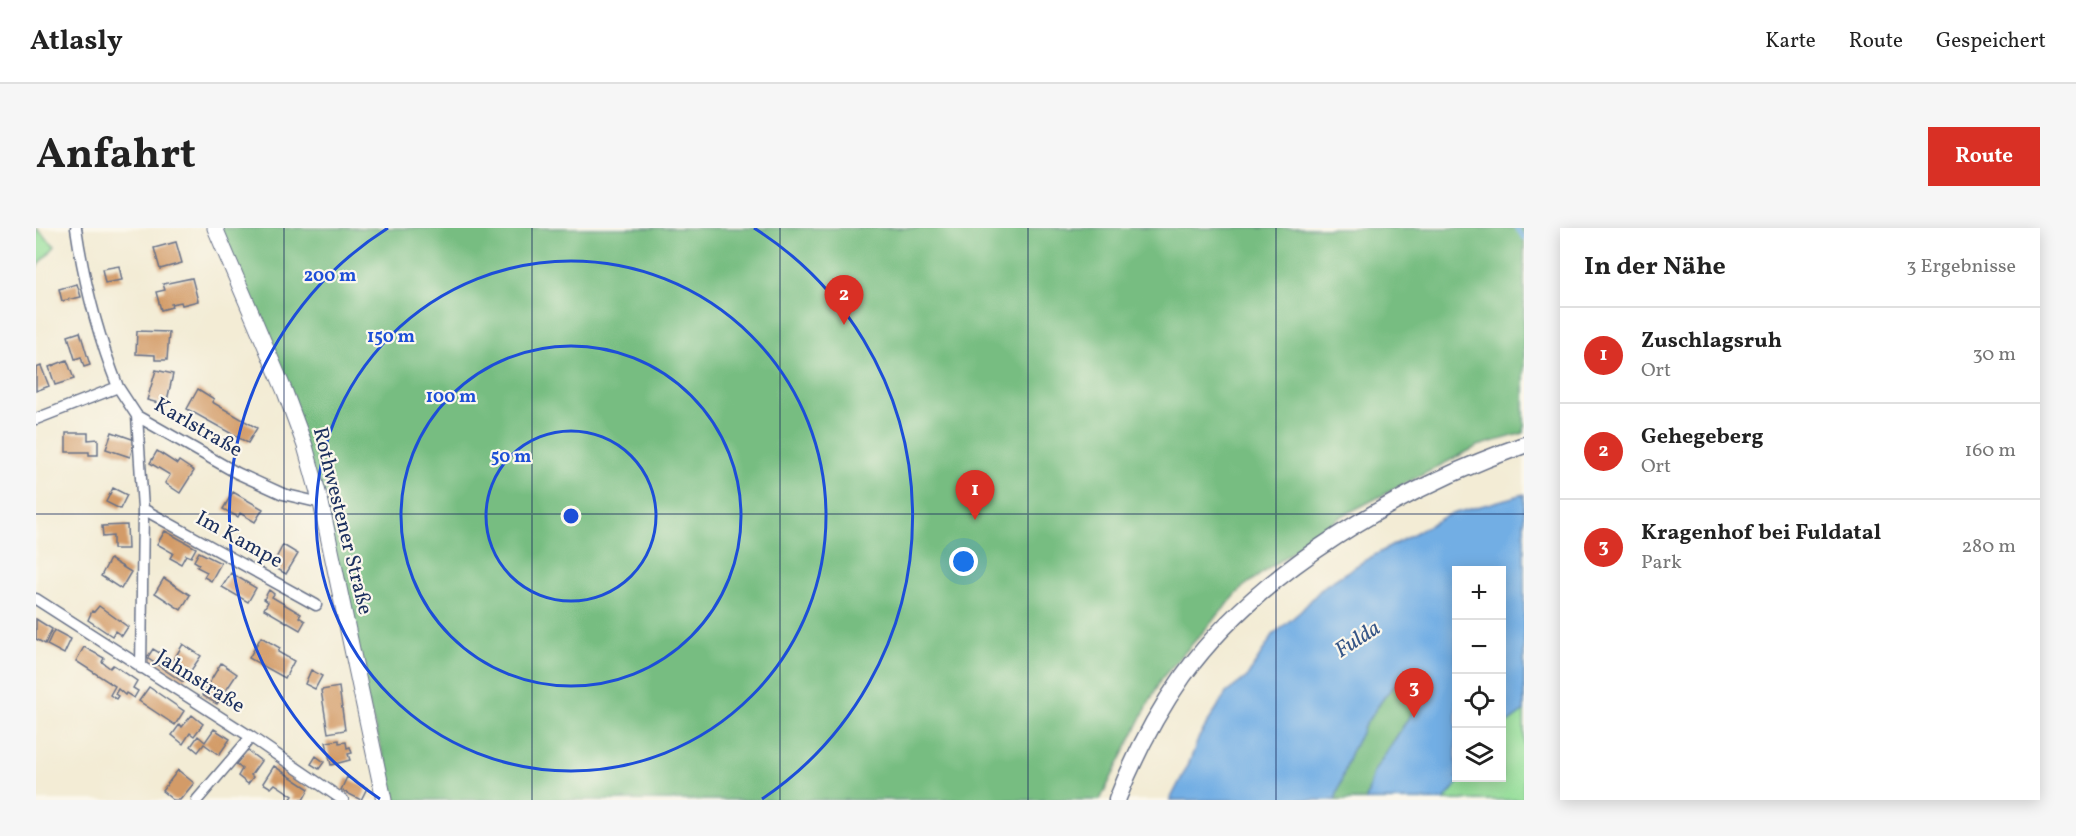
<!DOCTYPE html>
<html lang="de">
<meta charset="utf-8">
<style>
:root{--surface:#fff;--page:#f6f6f6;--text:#222;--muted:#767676;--line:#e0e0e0;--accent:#d93025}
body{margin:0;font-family:Vollkorn,serif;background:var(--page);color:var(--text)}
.controls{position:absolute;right:18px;bottom:18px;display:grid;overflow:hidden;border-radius:0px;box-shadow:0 3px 15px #0003}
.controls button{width:54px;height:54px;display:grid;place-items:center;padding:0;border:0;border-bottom:2px solid var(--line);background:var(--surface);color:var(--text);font:30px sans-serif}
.you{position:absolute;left:928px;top:334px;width:21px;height:21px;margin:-15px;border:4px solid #fff;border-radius:50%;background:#1a73e8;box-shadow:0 0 0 9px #1a73e833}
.badge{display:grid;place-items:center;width:39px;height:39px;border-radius:50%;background:var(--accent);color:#fff;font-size:20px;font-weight:700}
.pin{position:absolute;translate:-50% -50px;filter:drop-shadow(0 2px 3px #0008)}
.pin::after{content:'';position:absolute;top:32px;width:21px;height:18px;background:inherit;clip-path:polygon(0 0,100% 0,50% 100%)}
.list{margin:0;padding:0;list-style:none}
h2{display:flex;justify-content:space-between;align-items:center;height:78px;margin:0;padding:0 24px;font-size:26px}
h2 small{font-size:20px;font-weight:400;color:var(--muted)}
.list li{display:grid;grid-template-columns:39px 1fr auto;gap:18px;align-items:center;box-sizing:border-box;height:96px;padding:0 24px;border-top:2px solid var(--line)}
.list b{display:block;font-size:22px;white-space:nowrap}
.list p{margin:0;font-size:20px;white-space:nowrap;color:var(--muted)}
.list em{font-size:20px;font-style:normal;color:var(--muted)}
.icon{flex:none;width:33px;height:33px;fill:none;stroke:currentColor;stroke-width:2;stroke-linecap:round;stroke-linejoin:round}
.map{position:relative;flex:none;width:1488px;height:572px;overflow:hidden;border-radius:0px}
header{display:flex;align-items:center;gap:36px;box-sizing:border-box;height:84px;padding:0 30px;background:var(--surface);border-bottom:2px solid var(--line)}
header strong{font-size:28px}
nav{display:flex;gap:33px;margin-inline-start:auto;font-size:21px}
.intro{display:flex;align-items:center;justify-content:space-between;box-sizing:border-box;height:144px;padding:0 36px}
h1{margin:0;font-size:42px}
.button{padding:15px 27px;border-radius:0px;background:var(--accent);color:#fff;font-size:21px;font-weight:700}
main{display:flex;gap:36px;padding:0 36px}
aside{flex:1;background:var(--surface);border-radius:0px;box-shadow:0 3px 15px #0003}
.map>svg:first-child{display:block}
.green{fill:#94de99;stroke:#58867c;stroke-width:1.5}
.forest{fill:#77bd81;stroke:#497670;stroke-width:1.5}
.water{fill:#72aee4;stroke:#466ea1;stroke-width:1.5}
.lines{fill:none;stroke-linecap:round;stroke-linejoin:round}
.stream{stroke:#72aee4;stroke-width:4}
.building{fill:#d39b67}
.street-casing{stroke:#677188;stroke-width:13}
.secondary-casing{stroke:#677188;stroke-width:17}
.primary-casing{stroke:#677188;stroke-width:19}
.street{stroke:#fff;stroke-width:10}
.secondary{stroke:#fff;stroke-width:15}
.primary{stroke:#fff;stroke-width:16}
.grid{fill:none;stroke:#1b2f5e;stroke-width:1.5;stroke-opacity:0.55}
.ring{fill:none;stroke:#1d4ed8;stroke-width:3}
.labels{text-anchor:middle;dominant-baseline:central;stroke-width:4.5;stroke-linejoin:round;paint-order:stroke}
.street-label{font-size:21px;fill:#1b2f5e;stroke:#fbf7ec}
.water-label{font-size:22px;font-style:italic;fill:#355586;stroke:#fbf7ec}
.centre{fill:#1d4ed8;stroke:#fbf7ec;stroke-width:3}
.ring-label{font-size:18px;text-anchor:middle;font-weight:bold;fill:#1d4ed8;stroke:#fbf7ec;stroke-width:4.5;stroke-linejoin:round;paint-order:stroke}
</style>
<header>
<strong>Atlasly</strong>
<nav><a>Karte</a><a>Route</a><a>Gespeichert</a></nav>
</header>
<div class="intro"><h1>Anfahrt</h1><a class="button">Route</a></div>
<main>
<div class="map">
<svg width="1488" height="572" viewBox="0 0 1488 572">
<rect width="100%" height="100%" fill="#fbf7ec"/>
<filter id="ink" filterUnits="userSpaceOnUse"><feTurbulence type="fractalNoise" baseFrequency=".0167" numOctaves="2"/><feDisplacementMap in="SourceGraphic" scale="12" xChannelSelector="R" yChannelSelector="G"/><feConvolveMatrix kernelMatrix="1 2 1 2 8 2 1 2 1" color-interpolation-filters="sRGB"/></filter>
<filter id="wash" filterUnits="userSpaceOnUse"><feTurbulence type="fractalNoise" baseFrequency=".008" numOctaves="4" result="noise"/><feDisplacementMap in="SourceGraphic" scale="24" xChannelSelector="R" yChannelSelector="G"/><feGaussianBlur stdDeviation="1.35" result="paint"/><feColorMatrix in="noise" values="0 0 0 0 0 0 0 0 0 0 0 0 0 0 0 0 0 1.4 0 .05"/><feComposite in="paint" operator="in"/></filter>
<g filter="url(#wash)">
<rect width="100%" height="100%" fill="#f3ecd5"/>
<path class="green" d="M0,0L19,18L0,40Z
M1488,389V572H1300L1385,434L1420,550H1466V395Z"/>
<path class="forest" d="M183,0H1488V205L1442,218L1306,288L1207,359L1125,451L1064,572H360L326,455L274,240Z
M1385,440L1392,451L1391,461L1337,545L1330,572H1299L1314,526L1330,495L1349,468L1370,445Z"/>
<path class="water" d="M1488,266V483L1466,499V343H1420V550H1426L1408,572H1330L1337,545L1391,462L1392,451L1385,440L1370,445L1349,468L1330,495L1314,526L1299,572H1134L1153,535L1163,509L1190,465L1211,449L1237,407L1265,383L1287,359L1328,333L1412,287Z"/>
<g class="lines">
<path class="stream" d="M1480,0L1488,10"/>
</g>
<g id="blocks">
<path class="building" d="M140,14L146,35L124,41L118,20Z
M83,38L86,52L69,55L66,41Z
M156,50L162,73L146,77L145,74L135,76L136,79L125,82L120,64L129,62L127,56Z
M41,56L45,69L26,73L23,61Z
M101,103L133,104L131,132H119V127L100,126Z
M44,104L54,137L48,139L45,129L39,131L32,108Z
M31,132L38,151L19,157L13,139Z
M5,138L13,158L0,163V140Z
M120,142L137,146L130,177L111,172Z
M162,161L178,171L176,174L221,200L212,215L151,181Z
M76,204L99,212L94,229L70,221Z
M30,205H52V212L62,211V227H53V224H30Z
M121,223L141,236L143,233L158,243L144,265L129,255L134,247L114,235Z
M77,260L91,267L84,281L70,274Z
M197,264L227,281L219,294L204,285L202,289L187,281Z
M91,297L92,321H77V308L67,309L66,298Z
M129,303L160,320L155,329L150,327L145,336L134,330L137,325L121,316Z
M247,317L262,326L250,346L236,338Z
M163,324L185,335L175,353L168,349L171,344L161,339L163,336L158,333Z
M74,331L95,344L85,361L65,348Z
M195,345L220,360L212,374L186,359Z
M128,350L154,367L145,382L119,365Z
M233,362L238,366L236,369L265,386L263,389L269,393L264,402L228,381L232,374L228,371Z
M63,378L92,399L86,408L79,403L76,408L52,392L56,383L58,384Z
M0,391L16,401L9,416L0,411Z
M18,402L35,411L28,426L11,417Z
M225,409L244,420L242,424L258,433L249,450L213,430Z
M147,416L165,428L147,454L111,430L117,421L137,433Z
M48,419L68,430L66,434L74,440L77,437L79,438L101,453L97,460L102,463L98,470L90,465L89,467L82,461L79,466L82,468L80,471L74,467L79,458L40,433Z
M185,435L201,446L181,476L166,467Z
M275,442L286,448L279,461L269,456Z
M113,459L148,483L139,497L103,473Z
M303,459L309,502L292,505L285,462Z
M156,487L167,496L158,508L154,505L147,516L136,507L144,496L146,499Z
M178,501L194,511L183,527L168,516L162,524L155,518L162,508L169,514Z
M303,512V515L310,514L311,520L314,519L316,525L312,526L314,532L295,537L290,514Z
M211,522L225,533L215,547L217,549L212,556L202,548L206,541L200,536Z
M280,528L288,534L283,541L275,536Z
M238,538L273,561L267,572H254L257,568L239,556L235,560L227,555Z
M142,542L158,555L144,572H137L126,563Z
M311,549L331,560L325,572L305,562Z"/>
</g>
</g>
<g filter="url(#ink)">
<use href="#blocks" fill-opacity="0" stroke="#677188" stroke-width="1.5"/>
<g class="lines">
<g class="street-casing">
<path id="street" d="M40,0C48,54 62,108 82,159
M101,188L107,281L105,440
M0,191L82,159L101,188L201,245L247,266L285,275
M107,281L280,377
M0,371L215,509L307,572
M161,572L215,509"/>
</g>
<g class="secondary-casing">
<path id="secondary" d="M179,0L249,164L269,218L285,275L348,572"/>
</g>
<g class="primary-casing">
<path id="primary" d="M1081,572C1098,529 1120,486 1147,448C1224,341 1365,260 1488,217"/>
</g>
<use href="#street" class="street"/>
<use href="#secondary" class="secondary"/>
<use href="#primary" class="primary"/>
</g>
</g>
<path class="grid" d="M248,0V572M496,0V572M744,0V572M992,0V572M1240,0V572M0,286H1488"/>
<g class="ring">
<circle cx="535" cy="288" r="85"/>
<circle cx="535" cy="288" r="170"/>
<circle cx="535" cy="288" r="255"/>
<path d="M344 571A341 341 0 0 1 352 0M718 0A341 341 0 0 1 726 571"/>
</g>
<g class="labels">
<g class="street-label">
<text transform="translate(162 200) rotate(30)">Karlstraße</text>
<text transform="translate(306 293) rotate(76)">Rothwestener Straße</text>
<text transform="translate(203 312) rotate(29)">Im Kampe</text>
<text transform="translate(164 454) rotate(32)">Jahnstraße</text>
</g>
<g class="water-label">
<text transform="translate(1322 412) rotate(-33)">Fulda</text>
</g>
</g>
<circle cx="535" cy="288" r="9" class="centre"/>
<g class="ring-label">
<text x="294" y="53">200 m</text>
<text x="355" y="114">150 m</text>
<text x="415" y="174">100 m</text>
<text x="475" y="234">50 m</text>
</g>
</svg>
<div class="controls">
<button>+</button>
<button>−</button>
<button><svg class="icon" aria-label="locate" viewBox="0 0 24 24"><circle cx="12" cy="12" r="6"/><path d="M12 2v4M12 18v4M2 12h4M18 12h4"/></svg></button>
<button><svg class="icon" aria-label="layers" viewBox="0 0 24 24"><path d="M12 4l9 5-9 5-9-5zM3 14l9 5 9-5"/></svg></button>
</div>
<div class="you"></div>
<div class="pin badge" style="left:939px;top:292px">1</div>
<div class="pin badge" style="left:808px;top:97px">2</div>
<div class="pin badge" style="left:1378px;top:490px">3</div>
</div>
<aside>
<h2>In der Nähe<small>3 Ergebnisse</small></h2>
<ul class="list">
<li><span class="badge">1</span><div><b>Zuschlagsruh</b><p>Ort</p></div><em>30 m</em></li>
<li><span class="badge">2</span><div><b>Gehegeberg</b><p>Ort</p></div><em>160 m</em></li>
<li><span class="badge">3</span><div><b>Kragenhof bei Fuldatal</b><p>Park</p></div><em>280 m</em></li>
</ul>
</aside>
</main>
